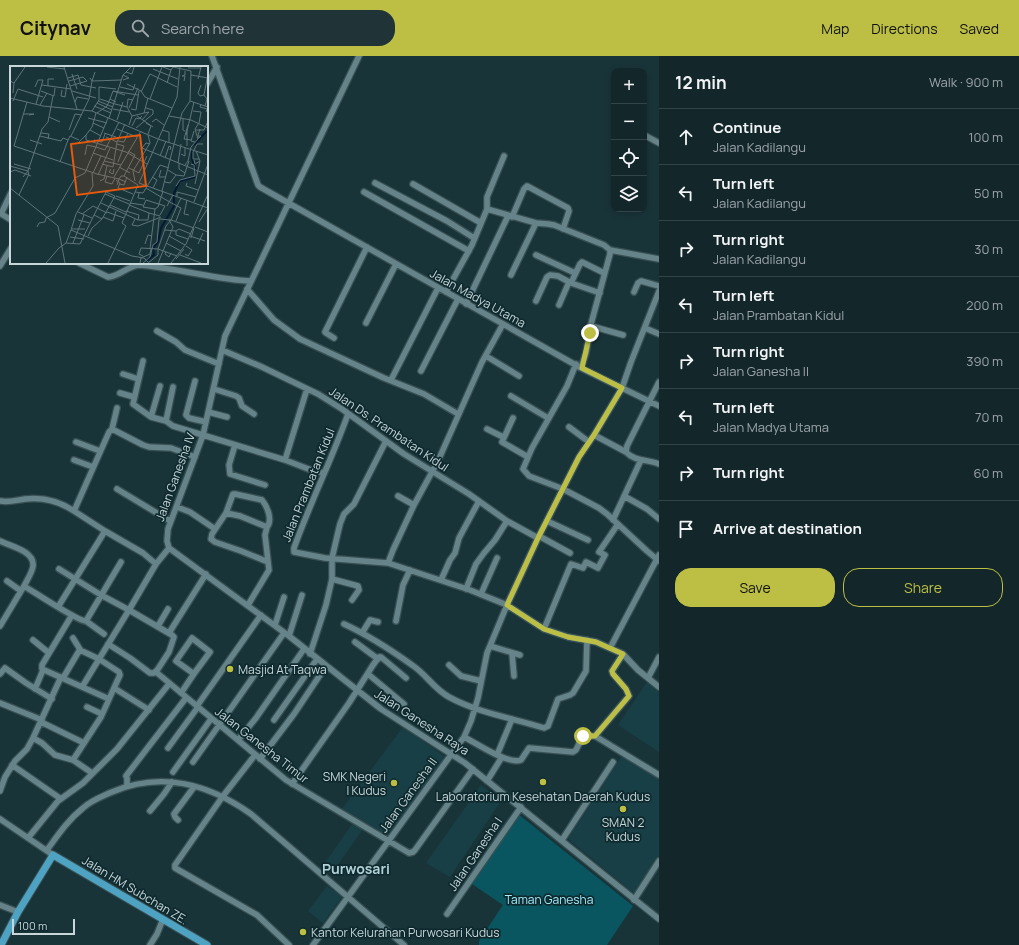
<!DOCTYPE html>
<meta charset="utf-8">
<style>
:root{--surface:#13272b;--page:#203337;--text:#f1f3f6;--muted:#9da5a9;--line:#324447;--accent:#bcbf44}
body{margin:0;font-family:Manrope,sans-serif;background:var(--page);color:var(--text)}
.controls{position:absolute;right:12px;top:12px;display:grid;overflow:hidden;border-radius:8px;box-shadow:0 2px 6px #0003}
.controls button{width:36px;height:36px;display:grid;place-items:center;padding:0;border:0;border-bottom:1px solid var(--line);background:var(--surface);color:var(--text);font:20px sans-serif}
.scale{position:absolute;left:12px;bottom:10px;width:63px;box-sizing:border-box;padding-left:4px;border:2px solid #c6d6d9;border-top:0;font-size:11px;line-height:14px;white-space:nowrap;color:#c6d6d9;-webkit-text-stroke:3px #0e2a2f;paint-order:stroke}
.stop{position:absolute;width:12px;height:12px;margin:-9px;border:3px solid #bcbf44;border-radius:50%;background:#fff}
.stop.end{background:#bcbf44;border-color:#fff;box-shadow:0 1px 4px #0008}
.list{margin:0;padding:0;list-style:none}
h2{display:flex;justify-content:space-between;align-items:center;height:52px;margin:0;padding:0 16px;font-size:17px}
h2 small{font-size:13px;font-weight:400;color:var(--muted)}
.list li{display:grid;grid-template-columns:26px 1fr auto;gap:12px;align-items:center;box-sizing:border-box;height:56px;padding:0 16px;border-top:1px solid var(--line)}
.list b{display:block;font-size:15px;white-space:nowrap}
.list p{margin:0;font-size:13px;white-space:nowrap;color:var(--muted)}
.list em{font-size:13px;font-style:normal;color:var(--muted)}
.actions{display:flex;gap:8px;padding:12px 16px}
.actions a{flex:1;padding:9px 0;border:1px solid var(--accent);border-radius:16px;text-align:center;font-size:14px;color:var(--accent)}
.actions .main{background:var(--accent);color:#111}
.icon{flex:none;width:22px;height:22px;fill:none;stroke:currentColor;stroke-width:2;stroke-linecap:round;stroke-linejoin:round}
.map{position:relative;flex:none;width:659px;height:889px;overflow:hidden}
header{display:flex;align-items:center;gap:24px;box-sizing:border-box;height:56px;padding:0 20px;background:var(--accent);color:#111}
header strong{font-size:19px}
nav{display:flex;gap:22px;margin-inline-start:auto;font-size:14px}
.search{width:280px;height:36px;background:var(--page);display:flex;align-items:center;gap:10px;box-sizing:border-box;padding:0 14px;border-radius:16px;color:var(--muted);font-size:15px}
main{display:flex}
aside{flex:1;background:var(--surface)}
.map>svg:first-child{display:block}
.built{fill:#183f45}
.green{fill:#095661}
.lines{fill:none;stroke-linecap:round;stroke-linejoin:round}
.minor-casing{stroke:#385054;stroke-width:8}
.major-casing{stroke:#385054;stroke-width:9}
.minor{stroke:#658388;stroke-width:5.5}
.major{stroke:#4ea2c2;stroke-width:7}
.route{stroke:#bcbf44;stroke-width:5}
.poi-dot{fill:#bcbf44;stroke:#0e2a2f;stroke-width:1.5}
.labels{text-anchor:middle;dominant-baseline:central;stroke-width:3.5;stroke-linejoin:round;paint-order:stroke}
.street-label{font-size:12px;fill:#c6d6d9;stroke:#0e2a2f}
.poi-label{font-size:12px;fill:#c6d6d9;stroke:#0e2a2f;text-anchor:start}
.park-label{font-size:12px;fill:#a1eaf7;stroke:#0e2a2f}
.quarter-label{font-size:14px;font-weight:bold;fill:#b3d2d8;stroke:#0e2a2f}
.inset-river{fill:none;stroke:#021a32;stroke-width:2}
.inset-road{fill:none;stroke:#5e7579;stroke-width:1}
.view{fill:#e8590c;fill-opacity:0.15;stroke:#e8590c;stroke-width:2}
.inset-edge{fill:none;stroke:#c6d6d9;stroke-width:2}
</style>
<header>
<strong>Citynav</strong>
<div class="search"><svg class="icon" aria-label="search" viewBox="0 0 24 24"><circle cx="10" cy="10" r="6"/><path d="M15 15l6 6"/></svg>Search here</div>
<nav><a>Map</a><a>Directions</a><a>Saved</a></nav>
</header>
<main>
<div class="map">
<svg width="659" height="889" viewBox="0 0 659 889">
<rect width="100%" height="100%" fill="#193439"/>
<path class="built" d="M647,626L659,634V696L618,669Z
M403,671L447,702L387,779L342,753Z
M622,700L659,722V803L636,839L568,783Z
M481,729L501,745L450,821L426,807Z
M353,767L363,773L332,817L322,811Z
M327,830L342,841L323,867L308,855Z"/>
<path class="green" d="M518,758L633,850L607,889H479V885L503,849L472,828V826Z"/>
<g class="lines">
<g class="minor-casing">
<path id="minor" d="M212,0L258,129L260,131L581,312L659,350
M207,28L217,11
M646,80L659,87
M375,127L447,165L474,182
M413,128L481,167
M364,136L469,195
M487,153L536,167L548,168L554,169L604,189L610,194V198L591,268L586,297L581,312
M0,157L11,164
M1,158L11,137
M512,161L524,133L527,130L568,152L569,155L563,173
M610,194L659,203
M536,199L575,217
M79,207L108,221C119,221 127,210 139,209C147,209 155,211 163,212C193,216 221,224 251,225
M0,210L11,192
M511,219L536,167
M571,227L580,208L582,206L604,217
M247,233L274,264L300,283L384,322L424,338L458,358
M446,236L472,189L487,153V141L504,100
M634,236L638,227L641,225L659,230
M536,245L547,221L550,219L558,220L571,227L600,237
M466,248L508,160
M559,249L569,226
M366,267L396,208
M591,270L623,279
M645,272L659,278
M157,275L176,286L185,294L219,308
M334,282L326,277L325,276L367,191
M222,294L262,311L318,338L342,353L404,398L469,438L507,465L538,482
M486,300L519,320
M143,305L133,348L151,361L166,365L173,370L183,373L285,404L311,414L324,417
M576,308L567,330L532,392L523,413L529,420L563,433L599,452L607,458L647,495L659,505
M421,315L458,243
M123,318L138,323
M391,324L438,232
M195,325L186,359L189,362L206,366
M659,326L627,390L626,396C635,406 648,403 659,408
M214,333L236,340L239,342L242,350L254,358
M120,337L134,341
M511,340L548,362
M208,356L227,361
M348,358C332,403 310,447 294,492V496L325,502L388,507L470,534L507,549L544,573L568,581L596,586L623,598L638,614L659,631
M151,361L160,330
M513,362L502,386L528,401
M166,365L173,331
M569,371L589,386
M112,373L117,352
M487,373L503,381
M594,379L626,396
M76,386L100,395
M235,389L229,409L230,418L265,429
M74,404L93,411
M285,404L307,333
M117,433L170,465
M398,440L414,449
M624,440L647,453L659,463
M0,445C9,447 17,444 25,443C43,441 59,445 74,455
M177,451L190,456L215,473
M226,457L240,460L267,471L265,479L269,514L248,549
M613,464L641,404
M547,465L588,484
M267,471C273,464 267,450 262,444L235,438H233L226,457L212,478L211,483L215,486L241,495L268,506
M539,480L570,497
M0,485C10,490 35,495 33,510C32,517 27,524 24,530
M169,492L289,580L381,653L465,707L659,863
M169,492L156,508L129,554L172,579L174,581L169,596L156,616L286,724L409,797L413,796L415,794L473,713
M169,492L167,485L168,473L203,379L225,280L359,0
M388,507L393,494L414,449L438,405L482,306L503,268
M156,508L143,497L105,475L74,455L109,376L112,373L143,389L149,391L171,392L195,401
M59,513L101,539L129,554L82,631
M332,523L358,530L359,534L352,544
M441,524L450,504L455,497L459,482L479,445
M7,525L21,535
M466,533L476,508L484,497L495,484L507,465
M481,538L497,502
M58,551L105,475
M72,559L42,609V613L109,643
M86,565L104,578
M396,565L403,529L410,514
M344,568C368,579 391,594 412,609C426,618 434,633 449,641C478,657 513,662 544,672L548,670L558,643L570,639L573,637L586,615L587,584
M275,569L284,541
M0,570L24,530C34,536 79,566 86,565L121,506
M158,570L168,553
M544,573L571,508L583,512L586,506L598,512L605,499L599,496L618,468
M169,577L206,518
M362,577L370,564L378,566
M289,580L302,539
M73,582L81,595
M33,584L49,597
M355,586L378,603
M108,588L130,602L150,617H154L156,615
M490,590L520,599
M610,592L659,499
M512,597L514,620
M310,598L326,549L332,523V502L340,468L344,458L354,448L386,385
M623,598L612,615L613,618L626,633L629,640L595,680L659,719
M449,609L461,620L481,625
M0,618L5,612L26,627L52,643
M368,618L404,648
M63,622L79,595L80,594L99,603L119,616L120,619L114,632
M648,622L659,601
M35,633L43,614
M181,637C190,623 200,609 210,596L192,582L176,605L194,618
M0,647L42,664
M197,650L261,559
M87,651L102,658
M274,664L317,603
M41,666L84,687
M464,681C476,687 508,709 521,704L529,692L573,696L576,694L583,680H595
M33,682L42,687L55,699L73,704L92,717
M238,684L256,662L304,593
M168,692L198,651
M255,699L223,740L175,809V812L257,859L289,889
M497,699L512,663
M260,703L294,658L326,610
M73,704L101,661L114,632L149,654
M193,706L284,577
M12,709L61,743
M173,716L211,663
M487,725L502,701
M292,728L349,647L373,609L379,601H381L406,622
M127,730V722L126,720L186,642
M0,735L5,721L15,705L27,693L33,682L61,621
M150,755L164,738L172,726
M0,763L53,799
M178,764L175,761L174,758L194,731
M28,782L58,745L83,727L117,693L169,628
M562,784L613,706
M47,794C58,779 68,764 83,752C92,744 101,741 112,736C161,715 209,728 251,758L404,889
M634,844L659,805
M0,849L18,856
M447,858L521,751
M150,889L157,878L163,863
M313,889L464,681L471,665L478,642L487,597L507,549L538,482L579,401L594,379L622,332L631,306L659,235"/>
</g>
<g class="major-casing">
<path id="major" d="M1,889L18,856L53,799L207,889"/>
</g>
<use href="#minor" class="minor"/>
<use href="#major" class="major"/>
</g>
<g class="lines">
<path class="route" d="M583,680H595L629,640L626,633L613,618L612,615L623,598L596,586L568,581L544,573L507,549L538,482L579,401L594,379L622,332L582,312L590,277"/>
</g>
<g class="poi-dot">
<circle cx="230" cy="613" r="4"/>
<circle cx="543" cy="726" r="4"/>
<circle cx="394" cy="727" r="4"/>
<circle cx="623" cy="753" r="4"/>
<circle cx="303" cy="876" r="4"/>
</g>
<g class="labels">
<g class="street-label">
<text transform="translate(478 242) rotate(29)">Jalan Madya Utama</text>
<text transform="translate(389 373) rotate(34)">Jalan Ds. Prambatan Kidul</text>
<text transform="translate(175 421) rotate(-70)">Jalan Ganesha IV</text>
<text transform="translate(308 429) rotate(-68)">Jalan Prambatan Kidul</text>
<text transform="translate(422 666) rotate(33)">Jalan Ganesha Raya</text>
<text transform="translate(262 689) rotate(38)">Jalan Ganesha Timur</text>
<text transform="translate(408 739) rotate(-54)">Jalan Ganesha II</text>
<text transform="translate(475 798) rotate(-56)">Jalan Ganesha I</text>
<text transform="translate(135 834) rotate(31)">Jalan HM Subchan ZE.</text>
</g>
<g class="poi-label">
<text x="238" y="613">Masjid At Taqwa</text>
<text x="386" y="720" text-anchor="end">SMK Negeri<tspan x="386" dy="14">I Kudus</tspan></text>
<text x="543" y="740" text-anchor="middle">Laboratorium Kesehatan Daerah Kudus</text>
<text x="623" y="766" text-anchor="middle">SMAN 2<tspan x="623" dy="14">Kudus</tspan></text>
<text x="311" y="876">Kantor Kelurahan Purwosari Kudus</text>
</g>
<g class="park-label">
<text x="549" y="843">Taman Ganesha</text>
</g>
<g class="quarter-label">
<text x="356" y="812">Purwosari</text>
</g>
</g>
<g transform="translate(10 10)">
<rect width="198" height="198" fill="#193439"/>
<path class="inset-river" d="M184,79L197,65M182,83V93L186,105M136,195L144,189L143,182L148,176L151,162L164,140V127L170,115L185,111"/>
<path class="inset-road" d="M37,1L55,3M54,1L67,43M153,1L161,4L163,1L181,5L180,35M170,1L167,31L129,117L198,142M178,2H191M143,3L168,13M116,6L122,8L124,1M62,8L67,23M113,9L119,12L113,14M181,9L198,12M58,12L68,9L71,19L86,22M80,12L82,15L85,6M188,13L191,1M0,15L4,17L3,27M59,15L73,11L77,15M174,15L175,10H172L175,9V5M4,17L15,1M157,17L161,4M117,18L131,25L135,31L162,42M32,19L61,23M191,19L188,27L190,30L194,29M38,20V13H44M60,20L77,15M25,21L28,14H33L26,38M110,21L123,24L125,18M52,24L51,30L55,31L57,18M31,25L44,30L45,22M62,25L86,32M103,25L115,29M131,26L140,8L167,21M0,32L33,40L82,45L148,73L198,89M90,33L105,38M140,33L152,1M3,35L8,23L33,31M88,35L103,41M180,35L198,41M17,36L4,80L87,108L109,113L111,110H114L128,119M65,36L67,31L78,33M106,36L100,33L103,25L128,29M87,37L102,44M105,38L117,41M191,38L190,41L197,43L196,46M30,39L37,27M84,40L101,47M195,40L197,33L194,29L198,8M119,42L128,22M103,43L119,46M121,43L126,44L129,25M82,45L89,34V21L106,23M183,45L191,46L189,57M87,47L97,40L100,33M14,48H24L19,49M122,50L134,47L138,32M127,50L143,61M159,50L181,54L198,62M39,51L50,56M78,52L97,57M99,52L113,9L121,1M173,53V64L175,65M107,54L113,36M132,54L139,46L134,47M142,56L146,53L154,59M83,57L94,62M136,57L141,60L138,68M119,59L122,50L117,41L118,33L123,34M178,59L174,73L181,74M122,60L126,52L129,53L132,50M126,62L143,48V44L136,42M107,63L127,71M59,64L65,48L72,49M80,64L91,70M152,64L159,66V76M185,64H194L198,55M184,65L181,75L185,76M31,67L39,68L38,73M94,67L106,71M76,69L82,61L86,47M176,69L184,36M30,70L51,75L53,72L58,74L60,70L69,74M61,70L79,33L82,15L111,14M188,70H191L189,72H188V69L190,63M96,71L107,76M20,74L32,78M84,74L92,76L95,68M108,75L114,76L118,67M67,78L76,69V74L116,86L137,98M107,78L114,80L108,96M140,78L136,77L132,82L198,109M177,80V63M86,81L95,84L109,56M83,87L103,94M171,88L175,90V82M75,89L77,79L86,81M150,90L156,75M155,92L159,80L161,81L160,84M189,93H183V86L187,78H193M184,94L185,98L190,95L186,85M94,95L111,99M50,96L58,74M168,97L171,78M169,97V103L175,107M4,98L21,103M92,98L103,101L107,76L115,58M175,99L178,95L181,81L188,73L185,63L189,57M0,100L18,105L32,63L38,56L43,30M109,101L120,107M119,102L129,107L137,90M101,103L99,106L103,108L104,103M151,104L149,111H156M0,106L5,104L21,110M83,107L91,90M88,109L100,82M166,109L174,110L179,95M97,110L95,116L102,118L105,112M114,110L125,89L118,85M13,111L18,105L19,110M104,111L131,65M142,111L147,114L143,122M106,114L110,117L108,122L123,128M90,115L94,113L97,100M125,115L123,105L140,77L138,69M155,116L160,117L166,109L158,104M177,117L176,120L188,124M110,118L114,119L117,111M185,118L190,95M107,119L109,113L116,116M166,120L170,114L185,110L184,99L181,98M0,122L48,160L55,197M136,122L151,131M152,125L172,47L180,35M96,126L105,130L92,153L84,149ZM125,126L133,127L150,99L159,102M129,127L128,132L135,133M95,128L119,138M9,129L18,110M106,130L120,135M167,130V126L186,131M151,131L167,140L171,132M177,134L174,148L179,149M184,136L198,98M91,137L128,154L129,149L116,145M120,137L133,139M100,139L116,146M119,139L139,147M157,140L163,129M145,143L133,141L136,134L155,140L150,149M68,146L82,152M97,146L114,152M72,148L83,140L97,147M93,151L103,155L106,145M125,153L122,159L128,160L151,151M68,154L80,157M128,154H138L139,147L150,150M189,156L198,142M27,161L29,157L35,156L36,152L45,147L65,112L75,107L98,52M185,161L198,166M62,163H75M61,164L66,148L83,120L82,107M155,164L166,165V169L178,173M166,165L169,163L181,168M78,170L82,162L92,153M159,170L175,179M180,170L195,175M60,171L74,173M56,177L70,178L84,149M63,177L74,149M156,177L171,185M135,178L138,169L142,170M188,178L193,167M140,183L145,143L148,141L153,125M156,185L155,188L159,191L161,187M175,188L178,190L182,184L176,180M170,189L191,197M133,190L129,188L131,182L148,183V189L138,197M167,190L148,183L156,160L161,154L184,162L181,172M166,193L174,183M36,197L49,182L56,177L61,164L122,190L134,192L139,197M98,197L116,160L112,157L128,119M130,197L131,192L140,188L141,183M133,197L140,191L143,179L147,176L149,153L161,154L167,140L171,142L166,155M148,197L163,161L159,154M161,197L176,178L198,128"/>
<path class="view" d="M130,69L136,120L67,129L61,78Z"/>
<rect width="198" height="198" class="inset-edge"/>
</g>
</svg>
<div class="controls">
<button>+</button>
<button>−</button>
<button><svg class="icon" aria-label="locate" viewBox="0 0 24 24"><circle cx="12" cy="12" r="6"/><path d="M12 2v4M12 18v4M2 12h4M18 12h4"/></svg></button>
<button><svg class="icon" aria-label="layers" viewBox="0 0 24 24"><path d="M12 4l9 5-9 5-9-5zM3 14l9 5 9-5"/></svg></button>
</div>
<div class="scale">100 m</div>
<div class="stop" style="left:583px;top:680px"></div>
<div class="stop end" style="left:590px;top:277px"></div>
</div>
<aside>
<h2>12 min<small>Walk · 900 m</small></h2>
<ul class="list">
<li><svg class="icon" aria-label="ahead" viewBox="0 0 24 24"><path d="M12 20V5M6 11l6-6 6 6"/></svg><div><b>Continue</b><p>Jalan Kadilangu</p></div><em>100 m</em></li>
<li><svg class="icon" aria-label="left" viewBox="0 0 24 24"><path d="M17 20v-9H6M10 6l-5 5 5 5"/></svg><div><b>Turn left</b><p>Jalan Kadilangu</p></div><em>50 m</em></li>
<li><svg class="icon" aria-label="right" viewBox="0 0 24 24"><path d="M7 20v-9h11M14 6l5 5-5 5"/></svg><div><b>Turn right</b><p>Jalan Kadilangu</p></div><em>30 m</em></li>
<li><svg class="icon" aria-label="left" viewBox="0 0 24 24"><path d="M17 20v-9H6M10 6l-5 5 5 5"/></svg><div><b>Turn left</b><p>Jalan Prambatan Kidul</p></div><em>200 m</em></li>
<li><svg class="icon" aria-label="right" viewBox="0 0 24 24"><path d="M7 20v-9h11M14 6l5 5-5 5"/></svg><div><b>Turn right</b><p>Jalan Ganesha II</p></div><em>390 m</em></li>
<li><svg class="icon" aria-label="left" viewBox="0 0 24 24"><path d="M17 20v-9H6M10 6l-5 5 5 5"/></svg><div><b>Turn left</b><p>Jalan Madya Utama</p></div><em>70 m</em></li>
<li><svg class="icon" aria-label="right" viewBox="0 0 24 24"><path d="M7 20v-9h11M14 6l5 5-5 5"/></svg><div><b>Turn right</b></div><em>60 m</em></li>
<li><svg class="icon" aria-label="arrive" viewBox="0 0 24 24"><path d="M6 21V4h12l-3 4 3 4H6"/></svg><div><b>Arrive at destination</b></div></li>
</ul>
<div class="actions"><a class="main">Save</a><a>Share</a></div>
</aside>
</main>
